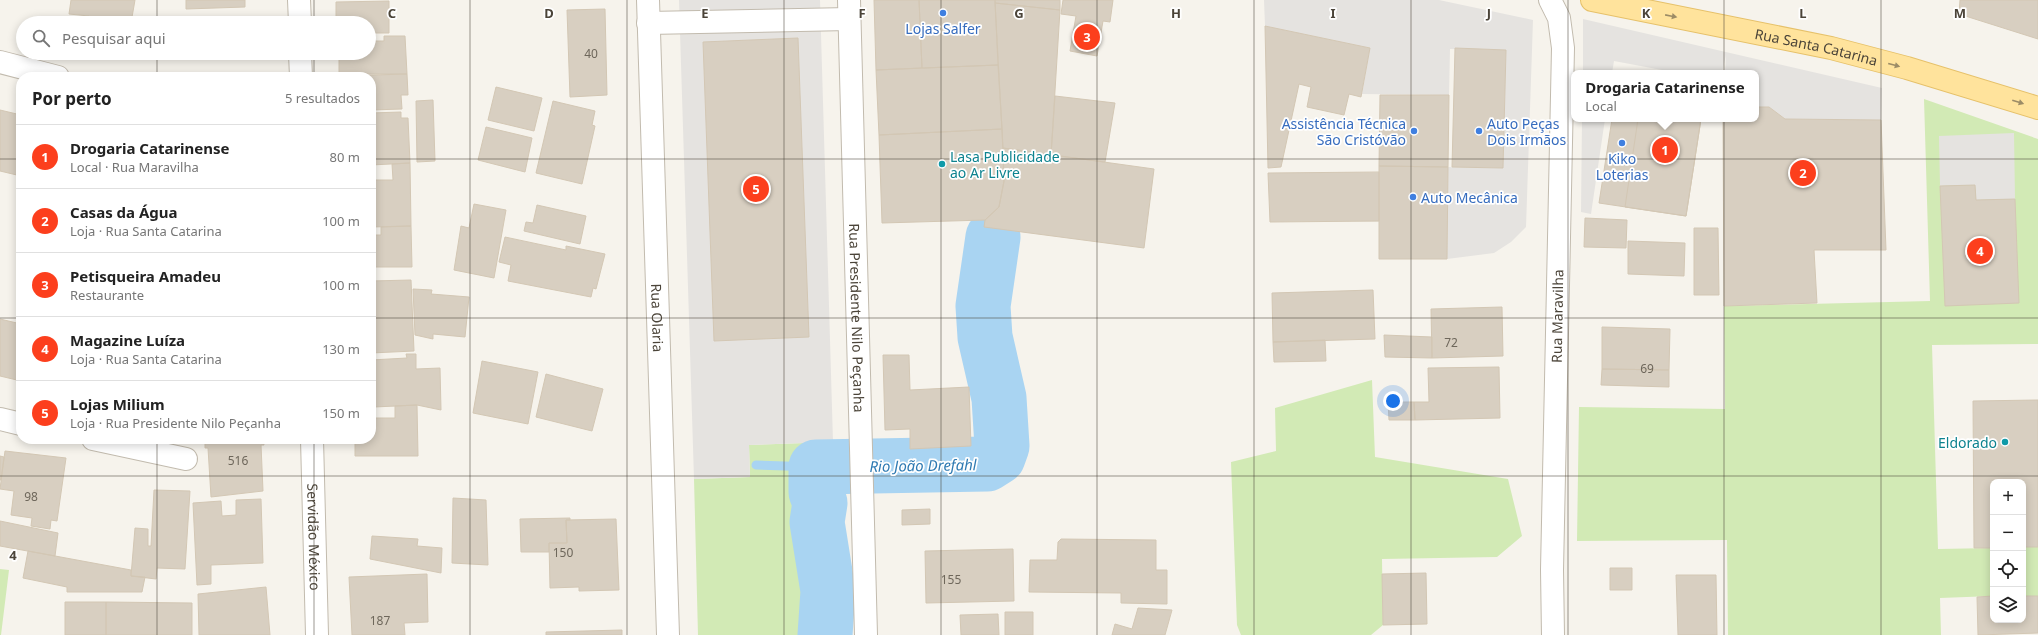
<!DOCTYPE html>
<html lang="pt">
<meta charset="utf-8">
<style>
:root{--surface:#fff;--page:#f2f2f2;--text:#222;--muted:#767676;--line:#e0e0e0;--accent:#fc3f1d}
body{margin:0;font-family:"Noto Sans",sans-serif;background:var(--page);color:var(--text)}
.controls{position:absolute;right:12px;bottom:12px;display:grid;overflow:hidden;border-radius:8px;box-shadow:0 2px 10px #0003}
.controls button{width:36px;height:36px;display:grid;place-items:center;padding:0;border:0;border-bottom:1px solid var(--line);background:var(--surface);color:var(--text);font:20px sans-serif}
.you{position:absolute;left:1393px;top:401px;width:14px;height:14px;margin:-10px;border:3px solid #fff;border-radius:50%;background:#1a73e8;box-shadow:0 0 0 6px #1a73e833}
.badge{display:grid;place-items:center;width:26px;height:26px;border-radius:50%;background:var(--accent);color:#fff;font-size:13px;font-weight:700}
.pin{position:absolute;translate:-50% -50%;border:2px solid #fff;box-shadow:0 1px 4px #0006}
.popup{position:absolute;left:1571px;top:70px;width:188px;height:52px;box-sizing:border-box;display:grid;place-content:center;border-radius:8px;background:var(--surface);filter:drop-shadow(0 1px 3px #0005);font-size:13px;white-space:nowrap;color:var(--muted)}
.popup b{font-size:15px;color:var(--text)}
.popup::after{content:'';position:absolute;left:50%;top:100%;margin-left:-8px;border:8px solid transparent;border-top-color:var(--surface)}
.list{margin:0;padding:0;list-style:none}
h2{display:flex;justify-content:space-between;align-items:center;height:52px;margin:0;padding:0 16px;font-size:17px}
h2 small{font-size:13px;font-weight:400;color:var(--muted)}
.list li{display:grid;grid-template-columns:26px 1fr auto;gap:12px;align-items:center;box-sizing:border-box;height:64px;padding:0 16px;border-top:1px solid var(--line)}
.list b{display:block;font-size:15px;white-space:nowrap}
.list p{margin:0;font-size:13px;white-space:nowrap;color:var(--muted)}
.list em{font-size:13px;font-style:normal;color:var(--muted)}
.icon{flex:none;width:22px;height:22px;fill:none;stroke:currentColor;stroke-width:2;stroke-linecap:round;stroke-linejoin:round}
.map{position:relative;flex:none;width:2038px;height:635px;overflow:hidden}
.search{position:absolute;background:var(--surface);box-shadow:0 2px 10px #0003;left:16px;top:16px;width:360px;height:44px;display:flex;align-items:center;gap:10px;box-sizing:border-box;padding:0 14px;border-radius:22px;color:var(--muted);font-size:15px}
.panel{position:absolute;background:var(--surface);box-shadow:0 2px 10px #0003;left:16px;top:72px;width:360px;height:372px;border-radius:16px}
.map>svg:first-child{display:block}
.green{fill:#d2eab5}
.parking{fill:#e5e3e0}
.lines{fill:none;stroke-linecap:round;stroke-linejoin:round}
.stream{stroke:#a9d4f2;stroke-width:9}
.river{stroke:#a9d4f2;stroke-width:55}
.building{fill:#d8cfc1;stroke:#d3c7b4}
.minor-casing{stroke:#c2bbae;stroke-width:24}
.major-casing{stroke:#e6c16a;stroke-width:24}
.minor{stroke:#fff;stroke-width:22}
.major{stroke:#ffe39c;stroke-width:22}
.oneway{fill:#9c8c66}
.grid{fill:none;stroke:#4b4439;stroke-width:1;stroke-opacity:0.55}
.shop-dot{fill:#3f7fe0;stroke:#fff;stroke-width:1.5}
.culture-dot{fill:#0f9aa8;stroke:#fff;stroke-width:1.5}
.labels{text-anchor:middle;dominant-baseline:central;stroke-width:3.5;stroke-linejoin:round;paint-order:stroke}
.number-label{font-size:12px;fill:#6e675b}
.shop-label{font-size:14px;fill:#366cbe;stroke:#fff}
.street-label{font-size:14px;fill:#4b4439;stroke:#fff}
.culture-label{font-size:14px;fill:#0d838f;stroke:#fff;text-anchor:start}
.water-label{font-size:15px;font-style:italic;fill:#2e7ab2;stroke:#fff}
.grid-label{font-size:13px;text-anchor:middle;font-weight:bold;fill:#4b4439;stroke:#fff;stroke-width:3.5;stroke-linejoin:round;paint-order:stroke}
</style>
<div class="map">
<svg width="2038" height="635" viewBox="0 0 2038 635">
<rect width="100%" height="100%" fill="#f6f3ec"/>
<path class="green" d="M1924,99L2038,139V344L1932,345L1938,549L1993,548V596L1940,598L1941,635H1728L1727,540L1577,541L1579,407L1725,409L1724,306L1930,301Z
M1372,380L1375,457L1508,479L1522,536L1497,557L1382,559L1383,625L1371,635H1241L1237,625L1231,462L1276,451L1275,408Z
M833,442L839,635H698L694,479L750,477L749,445Z
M2023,547H2038V596H2023Z
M0,569L9,570L1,635H0Z"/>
<path class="parking" d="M679,0H820L833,442L749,445L750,477L694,479Z
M1264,0H1439L1533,20L1526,227L1511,242L1494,253L1447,259L1448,167L1503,168L1506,50L1450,49L1449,95L1362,94L1370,48L1265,26Z
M1583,19L1882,88L1881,120L1785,119L1769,107H1756V73H1725L1726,55L1722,73H1678L1614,61L1612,73H1583Z
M1582,119H1605L1591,214L1581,212Z
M2014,133L2015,199L1976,200L1975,185L1940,186L1939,136Z"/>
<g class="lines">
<path class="stream" d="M756,465L816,467"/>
<path class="river" d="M825,635L828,591L817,522L820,503L816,492V467L987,464L998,457L1002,446L999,398L985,337L983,306L993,237"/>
</g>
<path class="building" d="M71,0H135L131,23H88L89,16L69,14Z
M186,0H245V7L186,9Z
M874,0H919L922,68L876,70Z
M919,0H995L998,65L922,68Z
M995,0H1060V10L995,3Z
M1063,0H1113L1110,22L1103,21L1097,56L1070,51L1076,16L1061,14Z
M1960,0H2038V39L1959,14Z
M389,1V33H369V23H336V2Z
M995,3L1060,10L1051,155L1003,148Z
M605,9L607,95L570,97L567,10Z
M1265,26L1370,48L1361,97L1349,94L1344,115L1307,107L1311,87L1299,84L1281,167L1268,168Z
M384,36H405L407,74H339V53H369V41H384Z
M798,38L809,337L714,341L703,42Z
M1455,48L1506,50L1503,168L1452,167Z
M998,65L1002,129L879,135L876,70Z
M407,74L408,95H401L402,109L371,110V77H340V76Z
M496,87L542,98L534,131L488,120Z
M1380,95H1449L1448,167L1379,166Z
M1055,96L1115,103L1105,162L1051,155Z
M433,100L435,161L417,162L416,101Z
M553,101L595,111L592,125L595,126L582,184L536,173Z
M1756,107H1769L1785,119L1881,120L1886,250H1814L1817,303L1724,306L1723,119H1756Z
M0,110L21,115V176L0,171Z
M401,112V118H408L410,163L371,165V113Z
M1612,119H1701L1686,216L1599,203Z
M1638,119H1701L1686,216L1625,207Z
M486,127L532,138L525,172L478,160Z
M1002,129L1004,181L999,207L985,220L882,223L879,135Z
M1003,148L1154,169L1144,248L984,227L985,220L999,207L1004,181Z
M410,163L411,226L371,227V180H393L392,164Z
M1379,166L1448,167L1447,259H1379Z
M1379,172V221L1270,222L1268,173Z
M1975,185L1976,200L2015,199L2019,303L1945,306L1940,186Z
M474,204L506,210L494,278L454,270L461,226L469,228Z
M537,205L586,216L580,244L524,231L526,222L533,223Z
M1585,218L1627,220L1626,248L1584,247Z
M411,226L412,267H371V235H381V227Z
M1694,228H1718L1719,295H1694Z
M505,237L566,250V246L605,254L596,289L593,288L591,297L508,281L511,265L499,262Z
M1628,241L1685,243L1684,276L1628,274Z
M411,280L414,351L371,353V281Z
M413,289L432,290L431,294L469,297L465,337L433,334V339L415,335Z
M1373,290L1375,339L1273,342L1272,293Z
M1502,307L1503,356L1432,358L1431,309Z
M0,319L21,324V381L0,376Z
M1602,327L1670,329L1669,370L1602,369Z
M1384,335L1432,337V358L1385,357Z
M1325,340L1326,361L1274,362L1273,342Z
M406,354H416V369L440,368L441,410L417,405L374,407V396L371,397V360L407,358Z
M883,355H909L910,390L969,387L971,446L910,449V429L885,430Z
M482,361L538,372L528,424L473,413Z
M1499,367L1500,418L1415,420L1414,402H1429L1428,368Z
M1602,369L1669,370V387L1601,385Z
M546,374L603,389L592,431L536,417Z
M2038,400V547H2023V482H1993V548H1974L1973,401Z
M1388,402H1414L1415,420H1389Z
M417,405L418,456H355V439H371V418H395V406Z
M205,439H263L264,445H261L263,491L211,497L208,448H205Z
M5,451L66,458L57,521L51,520L50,529L31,526L32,518L11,515L14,491L0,489Z
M0,456L4,457L1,480H0Z
M154,490L190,491L185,569L157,568L156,579L131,576L135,528L148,529V546H151Z
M453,498L486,500L488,565L452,563Z
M261,499L263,563L211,565V584L197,585L193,503L221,501L222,516L236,515V500Z
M930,509V524L902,525V510Z
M570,518V520H566L567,543H549V552H521L520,519Z
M616,519L619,590L579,591V587L550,588L549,543H567L566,520Z
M0,521L58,533L55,556L0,546Z
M372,536L418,539L417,546L442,548L441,573L370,559Z
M1061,539L1156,540V570H1167V604L1121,603V593L1029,592L1030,560H1057L1058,542Z
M1013,549L1014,601L926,603L925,551Z
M28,551L131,570V576L145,577L142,592H67V587L23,578Z
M1610,568H1632V590H1610Z
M1426,573L1427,624L1383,625L1382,574Z
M427,574L428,622L404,623L405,635H352L349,577Z
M1676,575H1716L1717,635H1678Z
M266,587L270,635H199L198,594Z
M1993,596V620H2023V596H2038V633L1978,635L1977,597Z
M65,602H106V635H65Z
M106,602L192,603V635H106Z
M1138,608L1172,610L1165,635H1112L1115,624L1132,629Z
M1005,612H1033V635H1005Z
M998,614L999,635H961L960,615Z
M622,630V635H546V632Z"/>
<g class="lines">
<g class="minor-casing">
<g id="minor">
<path d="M299,0L300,23"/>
<path id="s1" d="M648,0L668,635"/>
<path id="s2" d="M849,0L866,635"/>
<path d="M1550,0L1559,18L1563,48L1552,570L1553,635"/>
<path d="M648,23L849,19"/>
<path d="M300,53L301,77"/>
<path d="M0,62L58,77"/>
<path d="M0,419L21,424"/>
<path d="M93,439L186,459"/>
<path id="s3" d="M312,439L317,635"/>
</g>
</g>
<g class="major-casing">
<g id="major">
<path id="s4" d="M1592,0L1831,48L1907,68L2038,108"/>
</g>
</g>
<use href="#minor" class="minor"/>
<use href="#major" class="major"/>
</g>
<defs><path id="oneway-solid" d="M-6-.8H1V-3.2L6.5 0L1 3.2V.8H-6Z"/></defs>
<g class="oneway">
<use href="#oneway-solid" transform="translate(1671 16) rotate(11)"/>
<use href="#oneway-solid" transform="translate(1894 65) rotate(15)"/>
<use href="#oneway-solid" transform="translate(2018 102) rotate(17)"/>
</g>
<path class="grid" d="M157,0V23M314,0V23M470,0V635M627,0V635M784,0V635M941,0V635M1097,0V635M1254,0V635M1411,0V635M1568,0V635M1724,0V635M1881,0V635M157,53V77M314,53V77M0,159H21M371,159H2038M0,318H21M371,318H2038M157,439V635M314,439V635M0,476H2038"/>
<g class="shop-dot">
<circle cx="943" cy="13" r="4"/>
<circle cx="1414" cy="131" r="4"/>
<circle cx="1479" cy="131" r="4"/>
<circle cx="1622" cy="143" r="4"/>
<circle cx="1413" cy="197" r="4"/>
</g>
<g class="culture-dot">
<circle cx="942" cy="164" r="4"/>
<circle cx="2005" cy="442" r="4"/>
</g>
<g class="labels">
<g class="number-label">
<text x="591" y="53">40</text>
<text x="1451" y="342">72</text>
<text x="1647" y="368">69</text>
<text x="238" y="460">516</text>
<text x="31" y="496">98</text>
<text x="563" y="552">150</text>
<text x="951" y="579">155</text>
<text x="380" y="620">187</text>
</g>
<g class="shop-label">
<text x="943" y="28">Lojas Salfer</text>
<text x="1406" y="123" text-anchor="end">Assistência Técnica<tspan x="1406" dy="16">São Cristóvão</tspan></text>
<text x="1487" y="123" text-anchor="start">Auto Peças<tspan x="1487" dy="16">Dois Irmãos</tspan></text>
<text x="1622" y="158">Kiko<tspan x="1622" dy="16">Loterias</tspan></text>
<text x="1421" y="197" text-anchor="start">Auto Mecânica</text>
</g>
<g class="street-label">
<text stroke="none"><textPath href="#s4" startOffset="229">Rua Santa Catarina</textPath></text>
<text transform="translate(1557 316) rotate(-89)">Rua Maravilha</text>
<text stroke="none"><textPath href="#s1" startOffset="318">Rua Olaria</textPath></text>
<text stroke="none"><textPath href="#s2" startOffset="318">Rua Presidente Nilo Peçanha</textPath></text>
<text stroke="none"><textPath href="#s3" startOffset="98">Servidão México</textPath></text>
</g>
<g class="culture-label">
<text x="950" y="156">Lasa Publicidade<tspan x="950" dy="16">ao Ar Livre</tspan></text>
<text x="1997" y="442" text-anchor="end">Eldorado</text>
</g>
<g class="water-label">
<text transform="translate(923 465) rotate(-1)">Rio João Drefahl</text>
</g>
</g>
<g class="grid-label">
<text x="392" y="18">C</text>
<text x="549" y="18">D</text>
<text x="705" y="18">E</text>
<text x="862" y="18">F</text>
<text x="1019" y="18">G</text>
<text x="1176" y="18">H</text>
<text x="1333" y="18">I</text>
<text x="1489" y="18">J</text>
<text x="1646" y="18">K</text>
<text x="1803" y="18">L</text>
<text x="1960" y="18">M</text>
<text x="13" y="560">4</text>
</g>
</svg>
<div class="controls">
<button>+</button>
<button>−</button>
<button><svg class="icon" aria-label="locate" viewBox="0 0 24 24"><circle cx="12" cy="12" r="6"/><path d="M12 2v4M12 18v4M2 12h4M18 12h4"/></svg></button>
<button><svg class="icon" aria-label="layers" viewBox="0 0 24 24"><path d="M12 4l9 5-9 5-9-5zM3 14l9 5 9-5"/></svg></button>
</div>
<div class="you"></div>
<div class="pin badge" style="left:1665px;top:150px">1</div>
<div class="popup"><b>Drogaria Catarinense</b>Local</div>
<div class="pin badge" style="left:1803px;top:173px">2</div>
<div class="pin badge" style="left:1087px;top:37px">3</div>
<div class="pin badge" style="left:1980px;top:251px">4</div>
<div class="pin badge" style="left:756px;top:189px">5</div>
<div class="search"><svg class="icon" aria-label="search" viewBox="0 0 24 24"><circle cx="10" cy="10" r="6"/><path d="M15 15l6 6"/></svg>Pesquisar aqui</div>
<section class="panel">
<h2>Por perto<small>5 resultados</small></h2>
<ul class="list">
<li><span class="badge">1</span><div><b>Drogaria Catarinense</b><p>Local · Rua Maravilha</p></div><em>80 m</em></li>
<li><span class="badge">2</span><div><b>Casas da Água</b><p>Loja · Rua Santa Catarina</p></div><em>100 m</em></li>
<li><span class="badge">3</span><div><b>Petisqueira Amadeu</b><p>Restaurante</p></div><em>100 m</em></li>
<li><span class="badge">4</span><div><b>Magazine Luíza</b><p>Loja · Rua Santa Catarina</p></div><em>130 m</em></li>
<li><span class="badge">5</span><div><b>Lojas Milium</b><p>Loja · Rua Presidente Nilo Peçanha</p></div><em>150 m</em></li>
</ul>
</section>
</div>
